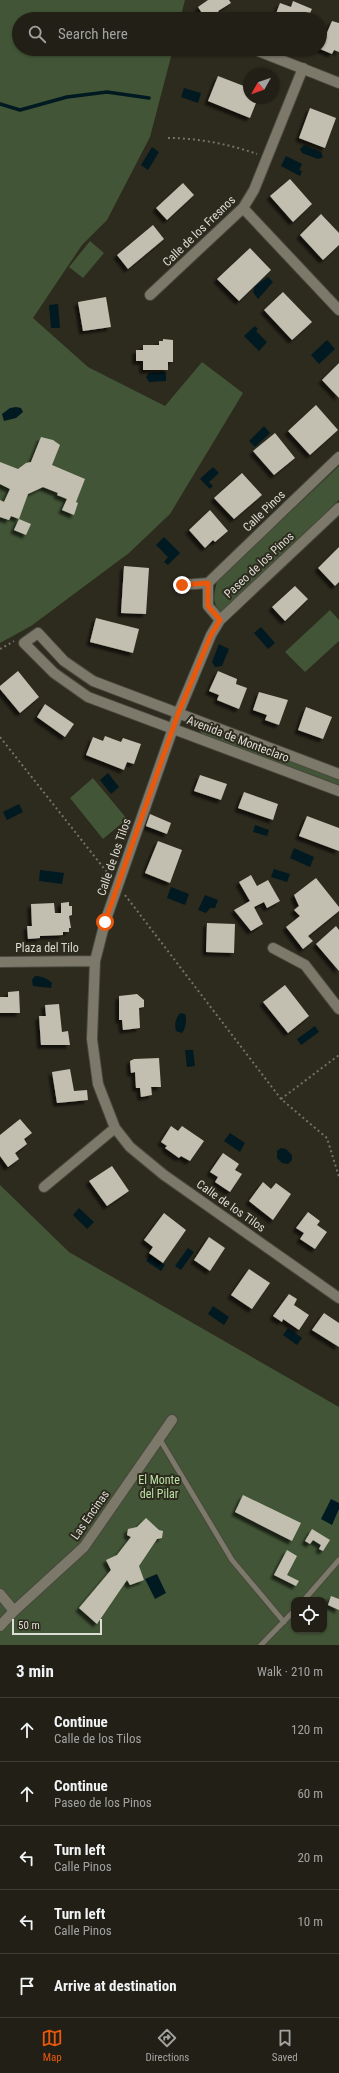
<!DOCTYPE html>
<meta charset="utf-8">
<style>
:root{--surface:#222016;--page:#2e2d23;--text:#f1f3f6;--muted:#a2a3a1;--line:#3f3e35;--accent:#ea580c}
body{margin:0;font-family:"Roboto Condensed",sans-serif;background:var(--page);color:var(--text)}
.controls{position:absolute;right:12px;bottom:12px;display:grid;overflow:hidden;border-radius:8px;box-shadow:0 1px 3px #0004}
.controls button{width:36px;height:36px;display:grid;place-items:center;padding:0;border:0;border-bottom:1px solid var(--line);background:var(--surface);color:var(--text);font:20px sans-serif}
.compass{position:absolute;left:243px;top:68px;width:36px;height:36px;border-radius:50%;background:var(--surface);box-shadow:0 1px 3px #0004;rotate:230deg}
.scale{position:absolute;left:12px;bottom:10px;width:90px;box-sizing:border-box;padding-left:4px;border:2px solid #deddd5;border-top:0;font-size:11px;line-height:14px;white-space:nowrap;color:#deddd5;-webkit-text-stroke:3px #2d2a1e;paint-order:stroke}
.stop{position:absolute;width:12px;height:12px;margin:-9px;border:3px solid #ea580c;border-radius:50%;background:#fff}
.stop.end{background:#ea580c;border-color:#fff;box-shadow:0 1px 4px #0008}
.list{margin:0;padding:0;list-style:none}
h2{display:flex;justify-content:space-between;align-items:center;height:52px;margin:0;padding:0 16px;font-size:17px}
h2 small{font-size:13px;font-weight:400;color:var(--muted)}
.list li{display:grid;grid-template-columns:26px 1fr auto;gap:12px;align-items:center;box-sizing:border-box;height:64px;padding:0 16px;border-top:1px solid var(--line)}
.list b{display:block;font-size:15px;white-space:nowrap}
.list p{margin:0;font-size:13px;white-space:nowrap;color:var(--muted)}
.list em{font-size:13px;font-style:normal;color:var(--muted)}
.icon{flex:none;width:22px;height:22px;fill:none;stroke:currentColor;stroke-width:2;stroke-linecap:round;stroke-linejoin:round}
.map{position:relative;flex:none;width:339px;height:1645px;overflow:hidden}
.search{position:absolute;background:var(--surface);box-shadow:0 1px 3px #0004;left:12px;right:12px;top:12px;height:44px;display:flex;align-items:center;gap:10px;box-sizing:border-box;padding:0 14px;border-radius:22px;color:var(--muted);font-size:15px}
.sheet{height:372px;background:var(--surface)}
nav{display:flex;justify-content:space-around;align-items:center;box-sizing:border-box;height:56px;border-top:1px solid var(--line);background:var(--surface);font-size:11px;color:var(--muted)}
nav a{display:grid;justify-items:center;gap:2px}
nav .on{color:var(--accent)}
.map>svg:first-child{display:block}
.green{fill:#425536;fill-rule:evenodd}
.water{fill:#011a21}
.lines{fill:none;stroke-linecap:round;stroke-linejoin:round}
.stream{stroke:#011a21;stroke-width:3.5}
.building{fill:#c2bfb0;filter:url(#shadow)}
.lane-casing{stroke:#49483d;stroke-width:7}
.street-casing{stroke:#49483d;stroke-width:12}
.path{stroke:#757368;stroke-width:2;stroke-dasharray:2 3;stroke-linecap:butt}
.lane{stroke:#7c796b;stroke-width:5}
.street{stroke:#7c796b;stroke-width:10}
.route{stroke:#ea580c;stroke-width:5}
.labels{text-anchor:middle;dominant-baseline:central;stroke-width:4;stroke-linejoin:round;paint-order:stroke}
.street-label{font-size:12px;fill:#deddd5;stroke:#2d2a1e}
.park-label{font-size:12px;fill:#bce2a6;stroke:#2d2a1e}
</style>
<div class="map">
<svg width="339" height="1645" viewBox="0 0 339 1645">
<defs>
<filter id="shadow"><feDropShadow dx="-3.5" dy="3.5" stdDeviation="1" flood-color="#0009"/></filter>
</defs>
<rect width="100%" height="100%" fill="#2d2a1e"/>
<path class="green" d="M0,0H185L180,19H19V49H173L150,137L107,220L82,245L33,318L88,367L165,406L202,362L243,393L170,514L129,553L31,626L0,643Z
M90,241L104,253L83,278L69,267Z
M339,466V500L221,613C211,601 214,595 217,581Z
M330,610L339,620V641L305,672L285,652Z
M203,728L339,778V785L202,734L199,730Z
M93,778L127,819L103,839L70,798Z
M0,1185L69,1252L339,1407V1645H0ZM294,1600H324V1630H294Z"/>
<path class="water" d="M184,88L201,93L198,103L181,97Z
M304,145L321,152L323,157L318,159L302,153L300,149Z
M152,147L159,152L148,170L141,165Z
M286,156L302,164L299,170L302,171L300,176L281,166Z
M268,277L273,282L258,299L253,292L255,286Z
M58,304L60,328H51L49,305Z
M255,326L258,329L256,331L267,342L259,351L244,336Z
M327,340L335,349L319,364L311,355Z
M166,372V381L149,382L146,377L149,373Z
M16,407L21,408L23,412L16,418L4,421L2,414L10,408Z
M264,426L270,433L255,447L249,441Z
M213,467L219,473L209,482L213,486L210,489L200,479Z
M164,537L180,553L168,565L164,562L168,557L156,545Z
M261,627L275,643L268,649L254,633Z
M219,644L229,649L222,666L215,667L212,662Z
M108,773L119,787L111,794L100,780Z
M19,804L23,812L7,820L3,812Z
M255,825L269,830L267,836L253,832Z
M294,848L314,857L310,867L290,858Z
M274,869L290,874L287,882L271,877Z
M40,870L64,873L62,884L39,881Z
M171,887L189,894L185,905L167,898Z
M205,895L218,900L215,908H210L206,913L198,910Z
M35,976C42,976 48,979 52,983L51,988L33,986L32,980Z
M180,1013L185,1014C187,1018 186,1029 182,1033L176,1031C174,1024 176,1018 180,1013Z
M315,1026L319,1032L301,1045L297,1039Z
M185,1050H193L195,1066L187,1067Z
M230,1133L245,1143L240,1152L224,1141Z
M281,1148L286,1149L292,1155V1160L288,1164L282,1163L277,1158V1151Z
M79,1208L94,1222L87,1229L73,1215Z
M188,1248L194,1252L181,1270L175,1266Z
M150,1255L165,1265L161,1271L146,1261Z
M213,1306L229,1317L224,1325L208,1314Z
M288,1328L302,1338L297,1345L283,1335Z
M331,1499L339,1503V1509L332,1525L321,1519Z
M157,1574L166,1593L155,1599L145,1579Z"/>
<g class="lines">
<path class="stream" d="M0,104L20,110L67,97L107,92L149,98"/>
</g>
<path class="building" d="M208,0H229L231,3L218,11L222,17L220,19H206L198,7Z
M293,1L312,9L307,19H274L280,3L291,7Z
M332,21L339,23V52L334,50L332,54L320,49Z
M218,76L249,88V98H258L250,118L208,101Z
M310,108L336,118L325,148L299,138Z
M290,179L312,204L293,222L270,196Z
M183,183L194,195L167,220L156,208Z
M321,214L339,233V245L323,260L300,235Z
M153,225L164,239L128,269L117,255Z
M250,248L271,270L239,301L217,279Z
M283,292L312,322L292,340L264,310Z
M106,297L111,327L83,331L78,302Z
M163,339L173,340V362H168V370H143V361H136V350H143V345H159V341H163Z
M339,363V398L322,380Z
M316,405L338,430L310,455L288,431Z
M275,433L295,458L274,475L253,451Z
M41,437L53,440L60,445L52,465L85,479L76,502L78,503L74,515L62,510L67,499L57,495L58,493L43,487L28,494L19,519L31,524L26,535L14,530L19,519L11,516L9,520L0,517V500L4,502L10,489L0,484V462L18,469L26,463L31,462Z
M242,473L262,495L234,519L214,498Z
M210,510L228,531L215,542L213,540L205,548L189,530Z
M339,547V582L335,586L318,568Z
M124,566L149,568L146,614L121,613Z
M295,586L308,599L285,621L272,607Z
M96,618L139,629L133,653L90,642Z
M18,671L39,697L20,713L0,689V686Z
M218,671L237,679L236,684L247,688L239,709L217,700L219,695L209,691Z
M259,692L288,700L279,725L265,720L267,715L253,710Z
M45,704L74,724L65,737L37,717Z
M306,707L332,717L323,739L298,730Z
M105,736L121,742L123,738L141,744L134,764L127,762L124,770L86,755L93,737L103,741Z
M200,775L227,784L221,800L194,791Z
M244,792L278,804L273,820L238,808Z
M150,814L171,823L167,834L146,826Z
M307,816L339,828V851L299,836Z
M158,841L182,850L170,883L145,873Z
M251,875L257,886L268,880L280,901L267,908L264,902L254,907L263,924L251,931L234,910L250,901L239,882Z
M316,878L339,907V911L308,936L313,941L303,949L286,927L300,916L294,910L299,906L294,895Z
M69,902V906H72V915L69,916L71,928H69V932H63V935L40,936V938L28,939L27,926H32L31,904L54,903L55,913H61V903Z
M207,923L235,924L234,953L206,952Z
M336,926L339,930V971L316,944Z
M285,985L309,1016L288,1033L263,1002Z
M19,991L20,1013H0V997H8V992Z
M137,994L144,1000V1007L139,1008L140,1028L123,1030L122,1020H119V996Z
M59,1004L62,1032L68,1031L70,1045H41L39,1016H46L45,1005Z
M159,1058L161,1087H151L152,1095L141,1097L140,1088H136L135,1072L131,1073L130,1061L134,1059Z
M70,1069L74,1091L87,1090L88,1100L57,1103L52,1072Z
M20,1119L32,1133L24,1139L27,1144L15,1153L19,1159L8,1167L0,1156V1135Z
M171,1126L178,1131L182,1126L204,1141L190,1161L181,1156L179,1158L165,1148L167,1146L161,1142Z
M223,1153L239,1164L235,1170L242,1174L230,1192L215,1182L218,1177L210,1172Z
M112,1166L129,1191L107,1206L89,1181Z
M263,1182L271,1189L276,1183L291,1194L273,1220L249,1201Z
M308,1212L320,1221L317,1225L327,1232L315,1249L300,1239L304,1233L296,1228Z
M164,1213L186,1230L163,1263L149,1253L153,1247L144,1240Z
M209,1237L225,1248L210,1271L194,1260Z
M249,1269L270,1283L252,1309L231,1295Z
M289,1294L297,1299L294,1305L309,1315L299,1330L283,1319L282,1322L273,1316Z
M324,1313L339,1323V1347L312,1330Z
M243,1495L301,1523L292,1541L235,1512Z
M146,1518L159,1530L163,1531L162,1538L157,1539L139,1566L144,1580L130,1585L127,1580L97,1624L79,1608L111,1570L106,1560L117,1555L131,1537L127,1535L128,1529L137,1527Z
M312,1529L330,1540L323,1551L319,1549L321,1545L313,1540L310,1544L305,1541Z
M287,1550L297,1556L287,1575L299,1581L296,1586L274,1575Z
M331,1596L339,1599V1610L328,1605Z"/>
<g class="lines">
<g class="lane-casing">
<path id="lane" d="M159,1438L232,1560L284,1622
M304,1600L339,1560
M261,1645L294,1611"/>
</g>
<g class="street-casing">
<path id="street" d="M253,49L339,83
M243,208L339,310
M150,295L243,208L254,190L303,68
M339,508L220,620L211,635L178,714L105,922L95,961L92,1039L98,1084L115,1128L130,1147L164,1175L339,1298
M208,583V606L220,620
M182,585L208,583L339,457
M339,774L93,681L64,661L38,633L24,643L54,673L88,697L339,791
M273,948L305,965L339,1009
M0,962L95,961
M44,1187L115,1128
M0,1594L14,1611
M0,1626L14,1611L84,1547L172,1420"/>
</g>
<path class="path" d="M168,138C197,138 229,144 257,154
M0,649L14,641
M0,737L110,876
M125,895L281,1099L327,1138L339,1177
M281,1099L339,1055"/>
<use href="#lane" class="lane"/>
<use href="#street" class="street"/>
</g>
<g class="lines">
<path class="route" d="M105,922L178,714L211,635L220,620L208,606V583L182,585"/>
</g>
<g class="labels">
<g class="street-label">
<text transform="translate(199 231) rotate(-44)">Calle de los Fresnos</text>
<text transform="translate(264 511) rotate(-44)">Calle Pinos</text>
<text transform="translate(259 565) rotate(-43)">Paseo de los Pinos</text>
<text transform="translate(238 739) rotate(21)">Avenida de Monteclaro</text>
<text transform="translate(114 857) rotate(-71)">Calle de los Tilos</text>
<text x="47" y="948">Plaza del Tilo</text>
<text transform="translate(231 1206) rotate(35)">Calle de los Tilos</text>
<text transform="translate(90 1515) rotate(-55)">Las Encinas</text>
</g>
<g class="park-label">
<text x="159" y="1480">El Monte<tspan x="159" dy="14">del Pilar</tspan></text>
</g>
</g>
</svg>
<div class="controls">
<button><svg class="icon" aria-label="locate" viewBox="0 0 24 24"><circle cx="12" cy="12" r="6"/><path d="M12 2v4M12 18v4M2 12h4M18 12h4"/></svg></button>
</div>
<svg class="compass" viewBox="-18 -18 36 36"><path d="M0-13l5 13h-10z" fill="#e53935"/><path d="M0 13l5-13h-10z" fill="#a2a3a1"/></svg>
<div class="scale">50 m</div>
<div class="stop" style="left:105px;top:922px"></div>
<div class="stop end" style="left:182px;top:585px"></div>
<div class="search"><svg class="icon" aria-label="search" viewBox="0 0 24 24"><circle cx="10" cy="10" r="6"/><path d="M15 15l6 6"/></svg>Search here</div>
</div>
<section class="sheet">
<h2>3 min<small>Walk · 210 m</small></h2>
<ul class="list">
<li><svg class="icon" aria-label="ahead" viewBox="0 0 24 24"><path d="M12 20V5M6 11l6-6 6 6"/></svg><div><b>Continue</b><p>Calle de los Tilos</p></div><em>120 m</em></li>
<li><svg class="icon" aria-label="ahead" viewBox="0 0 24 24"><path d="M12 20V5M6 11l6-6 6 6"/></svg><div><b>Continue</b><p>Paseo de los Pinos</p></div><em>60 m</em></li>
<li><svg class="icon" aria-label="left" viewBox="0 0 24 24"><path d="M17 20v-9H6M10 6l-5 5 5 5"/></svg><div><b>Turn left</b><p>Calle Pinos</p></div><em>20 m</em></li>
<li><svg class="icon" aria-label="left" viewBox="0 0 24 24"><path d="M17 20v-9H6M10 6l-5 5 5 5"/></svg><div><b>Turn left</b><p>Calle Pinos</p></div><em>10 m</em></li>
<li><svg class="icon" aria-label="arrive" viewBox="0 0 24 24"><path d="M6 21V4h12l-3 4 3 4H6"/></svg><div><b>Arrive at destination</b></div></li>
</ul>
</section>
<nav>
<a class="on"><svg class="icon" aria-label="map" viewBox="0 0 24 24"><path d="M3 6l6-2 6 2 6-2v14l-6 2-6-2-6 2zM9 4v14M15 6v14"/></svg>Map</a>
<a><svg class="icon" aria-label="directions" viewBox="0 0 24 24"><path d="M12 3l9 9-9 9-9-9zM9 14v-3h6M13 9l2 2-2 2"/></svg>Directions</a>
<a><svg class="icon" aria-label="saved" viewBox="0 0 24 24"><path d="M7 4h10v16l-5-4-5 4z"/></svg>Saved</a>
</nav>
